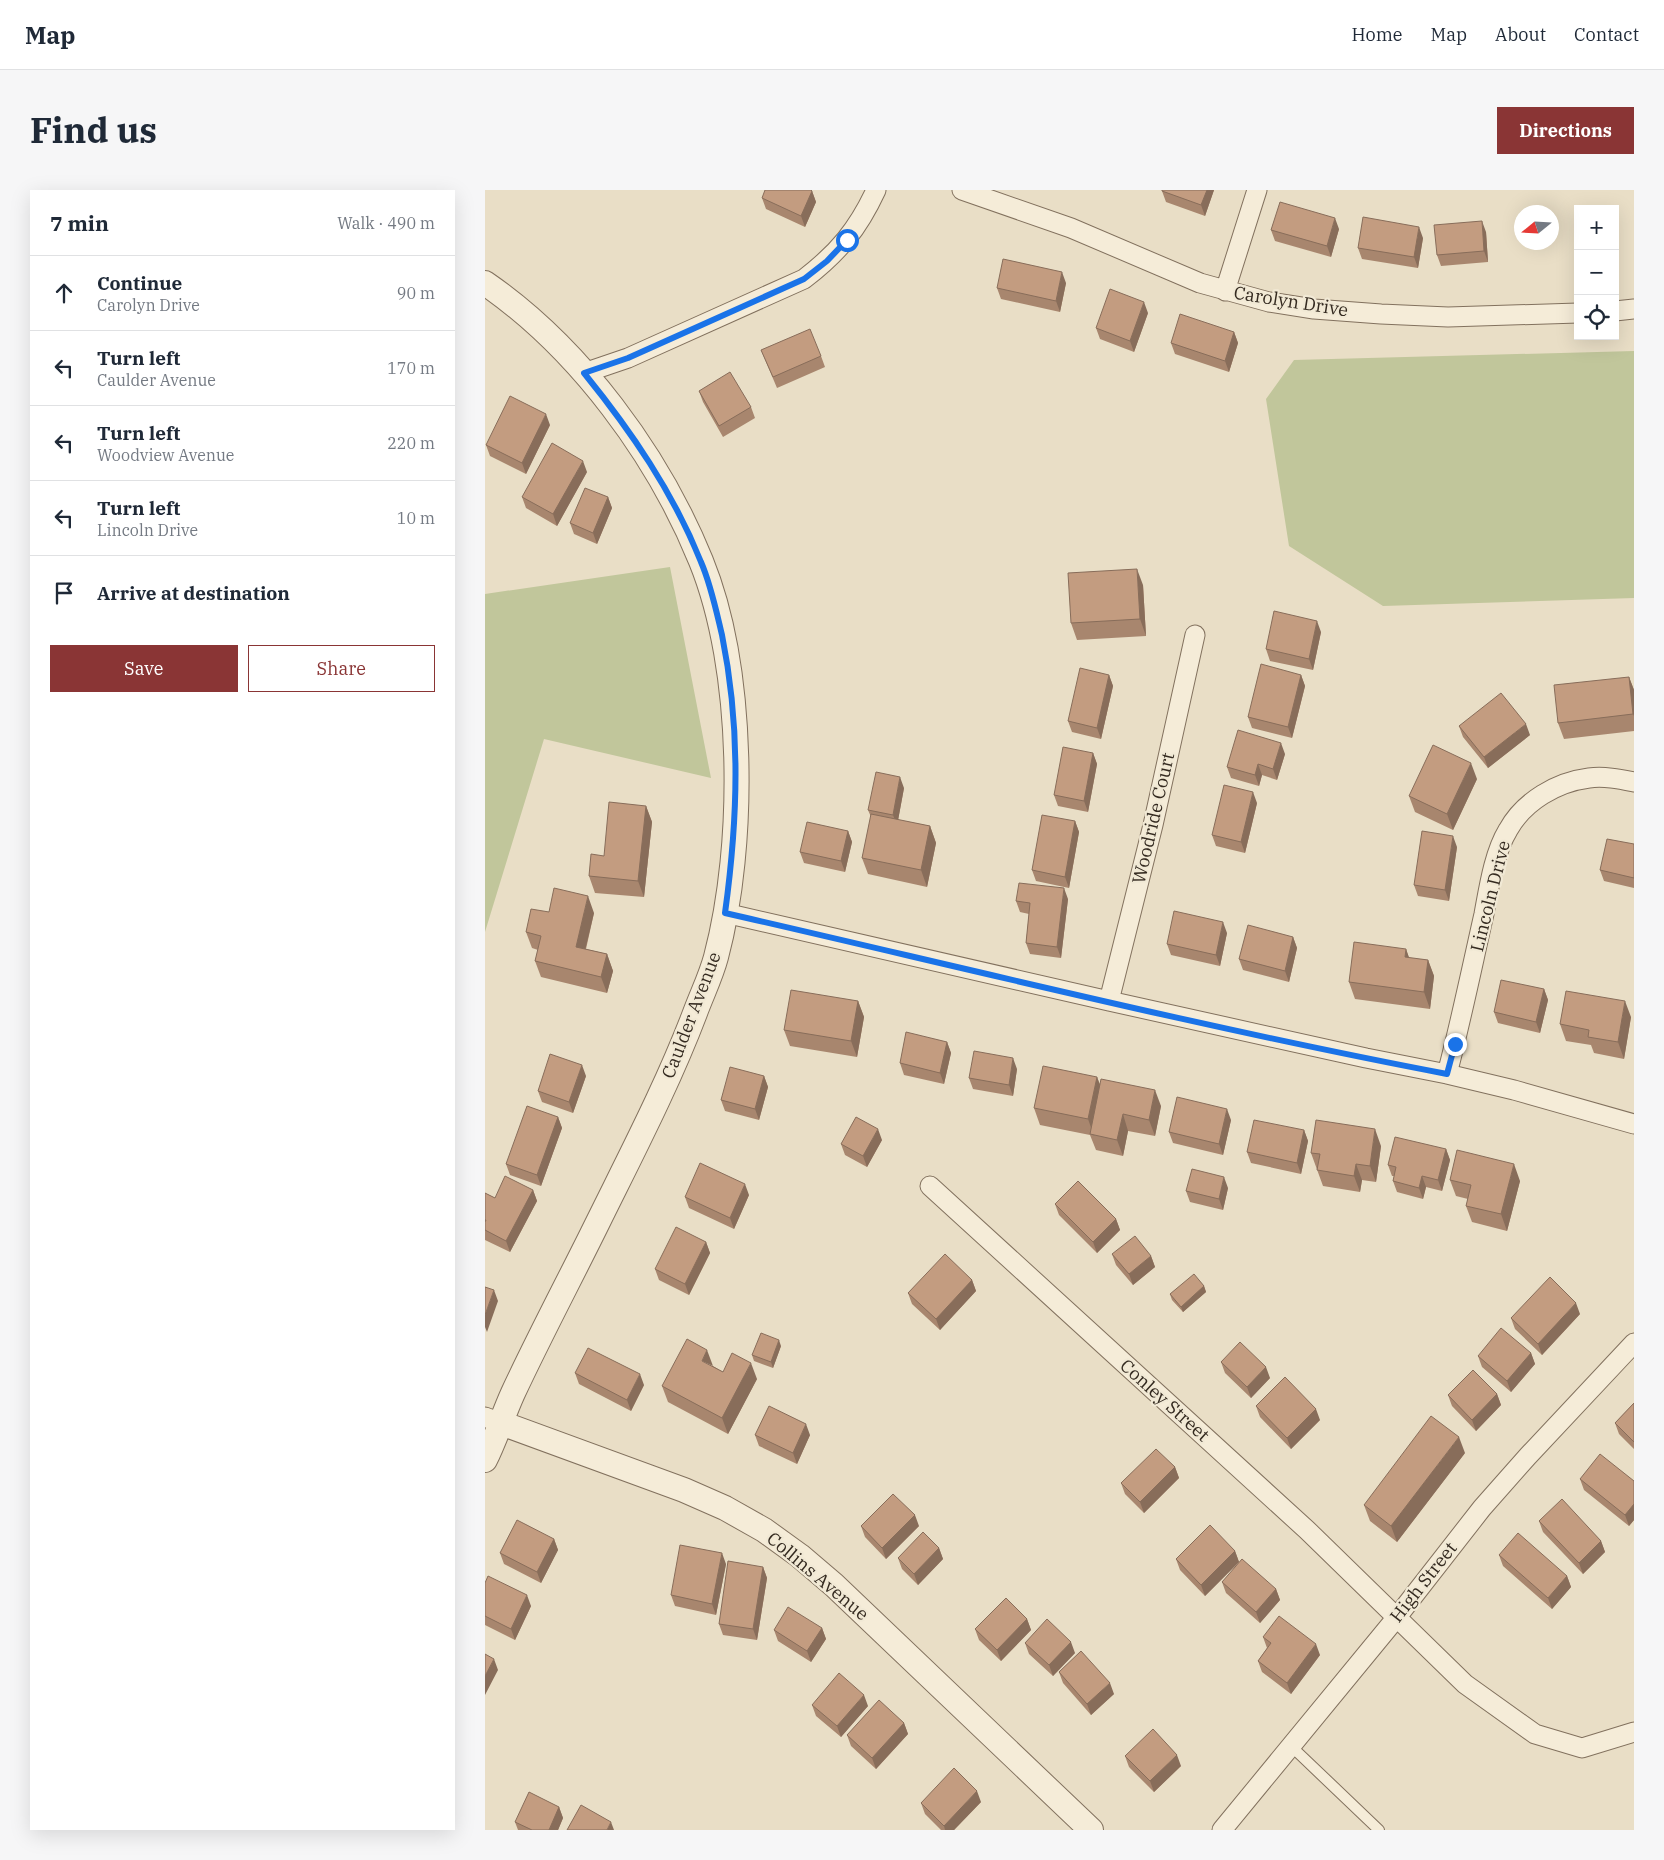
<!DOCTYPE html>
<meta charset="utf-8">
<style>
:root{--surface:#fff;--page:#f6f6f7;--text:#1f2937;--muted:#747a83;--line:#e0e1e3;--accent:#8a3535}
body{margin:0;font-family:"IBM Plex Serif",serif;background:var(--page);color:var(--text)}
.controls{position:absolute;right:15px;top:15px;display:grid;overflow:hidden;border-radius:0px;box-shadow:0 5px 20px #0002}
.controls button{width:45px;height:45px;display:grid;place-items:center;padding:0;border:0;border-bottom:1px solid var(--line);background:var(--surface);color:var(--text);font:25px sans-serif}
.compass{position:absolute;left:1029px;top:15px;width:45px;height:45px;border-radius:50%;background:var(--surface);box-shadow:0 5px 20px #0002;rotate:252deg}
.stop{position:absolute;width:15px;height:15px;margin:-11px;border:4px solid #1a73e8;border-radius:50%;background:#fff}
.stop.end{background:#1a73e8;border-color:#fff;box-shadow:0 1px 5px #0008}
.list{margin:0;padding:0;list-style:none}
h2{display:flex;justify-content:space-between;align-items:center;height:65px;margin:0;padding:0 20px;font-size:21px}
h2 small{font-size:16px;font-weight:400;color:var(--muted)}
.list li{display:grid;grid-template-columns:32px 1fr auto;gap:15px;align-items:center;box-sizing:border-box;height:75px;padding:0 20px;border-top:1px solid var(--line)}
.list b{display:block;font-size:19px;white-space:nowrap}
.list p{margin:0;font-size:16px;white-space:nowrap;color:var(--muted)}
.list em{font-size:16px;font-style:normal;color:var(--muted)}
.actions{display:flex;gap:10px;padding:15px 20px}
.actions a{flex:1;padding:11px 0;border:1px solid var(--accent);border-radius:0px;text-align:center;font-size:18px;color:var(--accent)}
.actions .main{background:var(--accent);color:#fff}
.icon{flex:none;width:28px;height:28px;fill:none;stroke:currentColor;stroke-width:2;stroke-linecap:round;stroke-linejoin:round}
.map{position:relative;flex:none;width:1149px;height:1640px;overflow:hidden;border-radius:0px}
header{display:flex;align-items:center;gap:30px;box-sizing:border-box;height:70px;padding:0 25px;background:var(--surface);border-bottom:1px solid var(--line)}
header strong{font-size:24px}
nav{display:flex;gap:28px;margin-inline-start:auto;font-size:18px}
.intro{display:flex;align-items:center;justify-content:space-between;box-sizing:border-box;height:120px;padding:0 30px}
h1{margin:0;font-size:35px}
.button{padding:12px 22px;border-radius:0px;background:var(--accent);color:#fff;font-size:18px;font-weight:700}
main{display:flex;gap:30px;padding:0 30px}
aside{flex:1;background:var(--surface);border-radius:0px;box-shadow:0 5px 20px #0002}
.map>svg:first-child{display:block}
.green{fill:#c1c69b}
.lines{fill:none;stroke-linecap:round;stroke-linejoin:round}
.service-casing{stroke:#82715e;stroke-width:12}
.minor-casing{stroke:#82715e;stroke-width:21}
.tertiary-casing{stroke:#82715e;stroke-width:26}
.service{stroke:#f5ecd8;stroke-width:10}
.minor{stroke:#f5ecd8;stroke-width:19}
.tertiary{stroke:#f5ecd8;stroke-width:24}
.wall{fill:#a8866e}
.shaded-wall{fill:#886d5a}
.building{fill:#c39c80;stroke:#886d5a}
.route{stroke:#1a73e8;stroke-width:6}
.labels{text-anchor:middle;dominant-baseline:central;stroke-width:4.5;stroke-linejoin:round;paint-order:stroke}
.street-label{font-size:18px;fill:#342a20;stroke:#f1e9d5}
</style>
<header>
<strong>Map</strong>
<nav><a>Home</a><a>Map</a><a>About</a><a>Contact</a></nav>
</header>
<div class="intro"><h1>Find us</h1><a class="button">Directions</a></div>
<main>
<aside>
<h2>7 min<small>Walk · 490 m</small></h2>
<ul class="list">
<li><svg class="icon" aria-label="ahead" viewBox="0 0 24 24"><path d="M12 20V5M6 11l6-6 6 6"/></svg><div><b>Continue</b><p>Carolyn Drive</p></div><em>90 m</em></li>
<li><svg class="icon" aria-label="left" viewBox="0 0 24 24"><path d="M17 20v-9H6M10 6l-5 5 5 5"/></svg><div><b>Turn left</b><p>Caulder Avenue</p></div><em>170 m</em></li>
<li><svg class="icon" aria-label="left" viewBox="0 0 24 24"><path d="M17 20v-9H6M10 6l-5 5 5 5"/></svg><div><b>Turn left</b><p>Woodview Avenue</p></div><em>220 m</em></li>
<li><svg class="icon" aria-label="left" viewBox="0 0 24 24"><path d="M17 20v-9H6M10 6l-5 5 5 5"/></svg><div><b>Turn left</b><p>Lincoln Drive</p></div><em>10 m</em></li>
<li><svg class="icon" aria-label="arrive" viewBox="0 0 24 24"><path d="M6 21V4h12l-3 4 3 4H6"/></svg><div><b>Arrive at destination</b></div></li>
</ul>
<div class="actions"><a class="main">Save</a><a>Share</a></div>
</aside>
<div class="map">
<svg width="1149" height="1640" viewBox="0 0 1149 1640">
<rect width="100%" height="100%" fill="#e9dec6"/>
<path class="green" d="M1149,161V408L898,416L804,356L781,209L809,170Z
M185,377L226,588L59,549L0,742V404Z"/>
<g class="lines">
<g class="service-casing">
<path id="service" d="M806,1556L894,1640"/>
</g>
<g class="minor-casing">
<path id="minor" d="M477,0L586,38L715,93L784,112L829,119L896,124L963,127L1093,123
M740,101L772,0
M1130,121L1149,119
M99,183L143,168L319,89C353,63 373,39 391,0
M240,723L624,811L881,868L962,884L1029,900L1149,934
M624,811L668,635L710,445
M962,884C976,831 987,777 999,724C1004,697 1009,663 1023,640C1039,611 1072,592 1104,588C1119,586 1134,589 1149,592
M445,996L822,1340L980,1494L1050,1544L1097,1558L1149,1542
M0,1227L16,1233
M737,1640L912,1427L997,1318L1043,1266L1149,1153"/>
</g>
<g class="tertiary-casing">
<path id="tertiary" d="M0,93C94,158 173,265 216,371C260,479 261,654 231,767C226,786 217,804 210,823C183,894 147,963 113,1032C85,1089 55,1145 28,1203C18,1225 11,1248 0,1270
M16,1233L199,1300L240,1318L279,1340L315,1366L349,1395L606,1640"/>
</g>
<use href="#service" class="service"/>
<use href="#minor" class="minor"/>
<use href="#tertiary" class="tertiary"/>
</g>
<path class="wall" d="M729,0L720,26L681,12L677,1Z
M327,1L331,12L320,37L281,19L277,8Z
M854,39L846,67L790,51L786,40Z
M1001,42L1003,72L956,76L952,65Z
M938,48L933,78L877,69L873,58Z
M581,93L575,122L516,109L512,98Z
M663,123L649,162L615,149L611,138Z
M749,142L753,153L744,182L690,164L686,153Z
M276,160L336,166L340,177L292,198Z
M214,201L266,217L270,228L238,247L218,212Z
M65,235L41,284L5,266L1,255Z
M102,282L72,336L41,318L37,307Z
M123,307L127,318L112,354L89,344L85,333Z
M658,395L661,446L592,450L586,433Z
M836,442L828,480L785,471L781,459Z
M624,485L628,496L616,549L587,542L583,531Z
M816,485L820,496L807,548L767,538L763,527Z
M1144,487L1149,500V541L1079,549L1073,533Z
M974,536L1045,545L1003,578L978,547Z
M608,563L612,574L603,622L573,616L569,605Z
M800,564L792,590L777,585L774,596L746,588L742,577Z
M992,589L968,640L930,622L924,606Z
M419,598L413,630L445,636L451,653L442,697L383,684L377,668L386,627L383,620Z
M772,613L760,663L731,656L727,645Z
M161,616L167,632L159,707L110,703L104,686L119,666Z
M590,631L594,642L584,698L551,691L547,680Z
M363,641L367,652L360,682L319,673L315,662Z
M1149,654V698L1119,691L1115,680Z
M972,657L964,711L933,706L929,695Z
M583,709L576,768L545,764L541,753L544,724L535,722L531,711Z
M64,722L109,723L101,759L122,764L128,781L122,803L56,787L50,771L53,760L47,758L41,742Z
M742,743L735,776L686,765L682,754Z
M808,747L812,758L804,792L758,780L754,769Z
M921,759L924,768L943,770L949,786L945,819L870,809L864,792Z
M1059,799L1063,810L1055,843L1013,833L1009,822Z
M373,811L379,827L372,867L305,856L299,840Z
M1146,827L1139,869L1109,863L1106,855L1081,851L1075,834Z
M462,852L466,863L459,894L419,885L415,873Z
M532,879L528,906L488,899L484,888Z
M101,886L88,923L57,912L53,901Z
M279,886L283,897L274,930L240,921L236,910Z
M612,887L615,895L676,916L670,946L643,941L638,966L611,960L605,945L555,935L549,918Z
M73,927L77,938L56,996L25,985L21,974Z
M746,930L738,965L688,953L684,942Z
M819,940L823,951L816,984L766,973L762,962Z
M397,950L382,977L360,965L356,954Z
M896,956L891,992L877,990L875,1002L838,996L826,963Z
M961,959L965,970L957,1001L941,997L938,1009L912,1002L908,991L909,986H907L903,975Z
M965,990L1035,991L1022,1041L987,1032L981,1016L983,1009L971,1006Z
M743,998L738,1020L705,1012L701,1001Z
M48,1000L52,1011L25,1062L0,1050V1003L10,1008Z
M264,1005L249,1039L204,1018L200,1007Z
M570,1014L631,1029L635,1040L612,1063L574,1025Z
M221,1052L225,1063L204,1105L174,1090L170,1079Z
M627,1064L666,1066L670,1077L648,1095L631,1075Z
M487,1090L491,1101L455,1140L427,1114L423,1103Z
M719,1096L721,1102L698,1122L687,1110L685,1104Z
M1095,1124L1057,1165L1030,1139L1026,1128Z
M296,1156L288,1178L269,1171L267,1165Z
M1046,1163L1050,1174L1026,1202L997,1177L993,1166Z
M736,1172L785,1188L766,1208L740,1183Z
M228,1176L238,1182L272,1189L243,1244L183,1212L177,1196Z
M90,1183L159,1195L146,1221L94,1194Z
M1012,1204L1016,1215L991,1241L967,1216L963,1205Z
M1149,1213V1259L1134,1244L1130,1233Z
M771,1216L835,1230L806,1259L775,1227Z
M270,1245H325L312,1274L274,1256Z
M980,1263L912,1352L885,1331L879,1315Z
M690,1277L694,1288L659,1323L640,1304L636,1293Z
M1095,1289L1149,1291V1330L1144,1336L1099,1300Z
M1054,1331L1116,1351L1120,1362L1098,1384L1058,1342Z
M376,1336H434L401,1369L380,1347Z
M69,1349L73,1360L56,1393L19,1374L15,1363Z
M454,1358L458,1369L433,1395L417,1379L413,1368Z
M750,1361L754,1372L720,1406L695,1380L691,1369Z
M1014,1365L1082,1386L1086,1397L1067,1419L1018,1376Z
M241,1374L231,1425L190,1416L186,1405Z
M278,1377L282,1388L272,1450L238,1445L234,1434Z
M737,1392L791,1399L795,1410L775,1433L741,1403Z
M0,1393L46,1416L30,1450L0,1435Z
M542,1429L546,1440L516,1471L494,1450L490,1439Z
M337,1438L341,1449L326,1472L293,1451L289,1440Z
M778,1447L835,1465L806,1504L777,1482L773,1471L782,1458Z
M540,1453L590,1463L568,1486L544,1464Z
M574,1482L629,1504L606,1525L578,1493Z
M327,1515L383,1516L356,1547L331,1526Z
M419,1533L423,1544L391,1579L366,1556L362,1545Z
M640,1566L696,1576L669,1602L644,1577Z
M496,1612L469,1640H456L440,1624L436,1613Z
M74,1617L78,1628L73,1640H33L30,1632Z"/>
<path class="shaded-wall" d="M722,0H729L720,26L716,15Z
M327,1L331,12L320,37L316,26Z
M850,28L854,39L846,67L842,56Z
M997,31L1001,42L1003,72L999,61Z
M934,37L938,48L933,78L929,67Z
M577,82L581,93L575,122L571,111Z
M659,112L663,123L649,162L645,151Z
M749,142L753,153L744,182L740,171Z
M61,224L65,235L41,284L37,273Z
M98,271L102,282L72,336L68,324Z
M123,307L127,318L112,354L108,343Z
M652,379L658,395L661,446L655,429Z
M832,431L836,442L828,480L824,469Z
M624,485L628,496L616,549L612,538Z
M816,485L820,496L807,548L803,537Z
M1144,487L1149,500V526L1148,524Z
M1041,534L1045,545L1003,578L999,567Z
M796,553L800,564L792,590L788,579Z
M608,563L612,574L603,622L599,611Z
M986,573L992,589L968,640L962,624Z
M773,574L777,585L774,596L770,585Z
M415,587L419,598L412,636L408,625Z
M768,602L772,613L760,663L756,652Z
M161,616L167,632L159,707L153,691Z
M590,631L594,642L584,698L580,687Z
M445,636L451,653L442,697L436,680Z
M363,641L367,652L360,682L356,671Z
M968,646L972,657L964,711L960,700Z
M579,698L583,709L576,768L572,757Z
M103,706L109,723L97,773L91,757Z
M738,732L742,743L735,776L731,765Z
M808,747L812,758L804,792L800,781Z
M921,759L927,776L920,767Z
M122,764L128,781L122,803L116,787Z
M943,770L949,786L945,819L939,802Z
M1059,799L1063,810L1055,843L1051,832Z
M373,811L379,827L372,867L366,851Z
M1140,811L1146,827L1139,869L1133,852Z
M462,852L466,863L459,894L455,883Z
M528,868L532,879L528,906L524,895Z
M97,875L101,886L88,923L84,912Z
M279,886L283,897L274,930L270,919Z
M612,887L618,903L609,946L603,929Z
M670,900L676,916L670,946L664,930Z
M742,919L746,930L738,965L734,954Z
M638,924L643,941L638,966L632,950Z
M73,927L77,938L56,996L52,985Z
M393,939L397,950L382,977L378,966Z
M890,939L896,956L891,992L885,976Z
M819,940L823,951L816,984L812,973Z
M961,959L965,970L957,1001L953,990Z
M871,974L877,990L875,1002L869,986Z
M1029,974L1035,991L1022,1041L1016,1024Z
M937,986L941,997L938,1009L934,998Z
M739,987L743,998L738,1020L734,1009Z
M260,994L264,1005L249,1039L245,1028Z
M48,1000L52,1011L25,1062L21,1051Z
M631,1029L635,1040L612,1063L608,1052Z
M221,1052L225,1063L204,1105L200,1094Z
M666,1066L670,1077L648,1095L644,1084Z
M487,1090L491,1101L455,1140L451,1129Z
M719,1096L721,1102L698,1122L696,1117Z
M9,1100L13,1111L2,1142L0,1137V1125Z
M1091,1113L1095,1124L1057,1165L1053,1154Z
M294,1150L296,1156L288,1178L286,1172Z
M222,1160L228,1176L217,1171Z
M1046,1163L1050,1174L1026,1202L1022,1191Z
M266,1173L272,1189L243,1244L237,1228Z
M781,1177L785,1188L766,1208L762,1197Z
M155,1184L159,1195L146,1221L142,1210Z
M1012,1204L1016,1215L991,1241L987,1230Z
M831,1219L835,1230L806,1259L802,1248Z
M321,1234L325,1245L312,1274L308,1263Z
M974,1247L980,1263L912,1352L906,1336Z
M690,1277L694,1288L659,1323L655,1312Z
M1149,1314V1330L1144,1336L1140,1325Z
M430,1325L434,1336L401,1369L397,1358Z
M69,1349L73,1360L56,1393L52,1382Z
M1116,1351L1120,1362L1098,1384L1094,1373Z
M454,1358L458,1369L433,1395L429,1384Z
M750,1361L754,1372L720,1406L716,1395Z
M237,1363L241,1374L231,1425L227,1414Z
M278,1377L282,1388L272,1450L268,1439Z
M1082,1386L1086,1397L1067,1419L1063,1408Z
M791,1399L795,1410L775,1433L771,1422Z
M42,1405L46,1416L30,1450L26,1439Z
M542,1429L546,1440L516,1471L512,1460Z
M337,1438L341,1449L326,1472L322,1461Z
M586,1452L590,1463L568,1486L564,1475Z
M831,1454L835,1465L806,1504L802,1493Z
M9,1469L13,1480L0,1505V1486Z
M625,1493L629,1504L606,1525L602,1514Z
M379,1505L383,1516L356,1547L352,1536Z
M419,1533L423,1544L391,1579L387,1568Z
M692,1565L696,1576L669,1602L665,1591Z
M492,1601L496,1612L469,1640H460L459,1636Z
M74,1617L78,1628L73,1640H64Z
M126,1632L129,1640H122Z"/>
<path class="building" d="M280,0H326L327,1L316,26L277,8Z
M677,0H722L716,15L677,1Z
M795,12L850,28L842,56L786,40Z
M878,27L934,37L929,67L873,58Z
M997,31L999,61L952,65L949,35Z
M518,69L577,82L571,111L512,98Z
M625,99L659,112L645,151L611,138Z
M695,124L749,142L740,171L686,153Z
M325,139L336,166L288,187L276,160Z
M245,182L266,217L234,236L214,201Z
M25,206L61,224L37,273L1,255Z
M67,253L98,271L68,324L37,307Z
M100,298L123,307L108,343L85,333Z
M652,379L655,429L586,433L583,383Z
M789,421L832,431L824,469L781,459Z
M776,474L816,485L803,537L763,527Z
M595,478L624,485L612,538L583,531Z
M1144,487L1148,524L1073,533L1069,495Z
M1016,503L1041,534L999,567L974,536Z
M753,540L796,553L788,579L773,574L770,585L742,577Z
M948,555L986,573L962,624L924,606Z
M578,557L608,563L599,611L569,605Z
M391,582L415,587L408,625L383,620Z
M739,595L768,602L756,652L727,645Z
M124,612L161,616L153,691L104,686L106,664L119,666Z
M386,624L445,636L436,680L377,668Z
M557,625L590,631L580,687L547,680Z
M322,632L363,641L356,671L315,662Z
M937,641L968,646L960,700L929,695Z
M1122,649L1149,654V688L1115,680Z
M534,693L579,698L572,757L541,753L545,713L531,711Z
M69,698L103,706L91,757L122,764L116,787L50,771L56,746L41,742L46,719L64,722Z
M689,721L738,732L731,765L682,754Z
M763,735L808,747L800,781L754,769Z
M869,752L921,759L920,767L943,770L939,802L864,792Z
M1016,790L1059,799L1051,832L1009,822Z
M306,800L373,811L366,851L299,840Z
M1081,801L1140,811L1133,852L1103,847L1104,840L1075,834Z
M421,842L462,852L455,883L415,873Z
M489,861L528,868L524,895L484,888Z
M65,864L97,875L84,912L53,901Z
M558,876L612,887L603,929L549,918Z
M245,877L279,886L270,919L236,910Z
M616,889L670,900L664,930L638,924L632,950L605,944Z
M692,907L742,919L734,954L684,942Z
M42,916L73,927L52,985L21,974Z
M371,927L393,939L378,966L356,954Z
M769,930L819,940L812,973L762,962Z
M831,930L890,939L885,976L871,974L869,986L832,980L835,964L826,963Z
M910,947L961,959L953,990L937,986L934,998L908,991L911,977L903,975Z
M972,960L1029,974L1016,1024L981,1016L986,995L965,990Z
M215,973L260,994L245,1028L200,1007Z
M707,979L739,987L734,1009L701,1001Z
M20,986L48,1000L21,1051L0,1040V1032L1,1030H0V1003L10,1008Z
M593,991L631,1029L608,1052L570,1014Z
M191,1037L221,1052L200,1094L170,1079Z
M650,1046L666,1066L644,1084L627,1064Z
M460,1064L487,1090L451,1129L423,1103Z
M709,1084L719,1096L696,1117L685,1104Z
M1065,1087L1091,1113L1053,1154L1026,1128Z
M0,1097L9,1100L0,1125Z
M1016,1138L1046,1163L1022,1191L993,1166Z
M276,1143L294,1150L286,1172L267,1165Z
M202,1149L222,1160L217,1171L238,1182L247,1163L266,1173L237,1228L177,1196Z
M755,1152L781,1177L762,1197L736,1172Z
M103,1158L155,1184L142,1210L90,1183Z
M988,1180L1012,1204L987,1230L963,1205Z
M800,1187L831,1219L802,1248L771,1216Z
M1149,1213V1252L1130,1233Z
M284,1216L321,1234L308,1263L270,1245Z
M946,1226L974,1247L906,1336L879,1315Z
M671,1259L690,1277L655,1312L636,1293Z
M1115,1264L1149,1291V1314L1140,1325L1095,1289Z
M408,1304L430,1325L397,1358L376,1336Z
M1077,1309L1116,1351L1094,1373L1054,1331Z
M32,1330L69,1349L52,1382L15,1363Z
M725,1335L750,1361L716,1395L691,1369Z
M438,1342L454,1358L429,1384L413,1368Z
M1033,1343L1082,1386L1063,1408L1014,1365Z
M195,1355L237,1363L227,1414L186,1405Z
M757,1369L791,1399L771,1422L737,1392Z
M243,1371L278,1377L268,1439L234,1434Z
M3,1386L42,1405L26,1439L0,1426V1393Z
M521,1408L542,1429L512,1460L490,1439Z
M303,1417L337,1438L322,1461L289,1440Z
M794,1426L831,1454L802,1493L773,1471L786,1453L778,1447Z
M562,1429L586,1452L564,1475L540,1453Z
M596,1461L625,1493L602,1514L574,1482Z
M0,1464L9,1469L0,1486Z
M354,1483L379,1505L352,1536L327,1515Z
M394,1510L419,1533L387,1568L362,1545Z
M668,1539L692,1565L665,1591L640,1566Z
M469,1578L492,1601L459,1636L436,1613Z
M44,1602L74,1617L64,1640H47L30,1632Z
M96,1615L126,1632L122,1640H82Z"/>
<g class="lines">
<path class="route" d="M362,50L342,71L319,89L143,168L99,183C146,241 188,302 216,372C226,395 231,420 237,445C256,539 253,628 240,723C480,778 720,838 962,884L970,854"/>
</g>
<g class="labels">
<g class="street-label">
<text transform="translate(806 111) rotate(9)">Carolyn Drive</text>
<text transform="translate(668 628) rotate(-77)">Woodride Court</text>
<text transform="translate(1005 706) rotate(-76)">Lincoln Drive</text>
<text transform="translate(206 825) rotate(-69)">Caulder Avenue</text>
<text transform="translate(680 1210) rotate(42)">Conley Street</text>
<text transform="translate(333 1386) rotate(40)">Collins Avenue</text>
<text transform="translate(938 1392) rotate(-52)">High Street</text>
</g>
</g>
</svg>
<div class="controls">
<button>+</button>
<button>−</button>
<button><svg class="icon" aria-label="locate" viewBox="0 0 24 24"><circle cx="12" cy="12" r="6"/><path d="M12 2v4M12 18v4M2 12h4M18 12h4"/></svg></button>
</div>
<svg class="compass" viewBox="-18 -18 36 36"><path d="M0-13l5 13h-10z" fill="#e53935"/><path d="M0 13l5-13h-10z" fill="#747a83"/></svg>
<div class="stop" style="left:362px;top:50px"></div>
<div class="stop end" style="left:970px;top:854px"></div>
</div>
</main>
